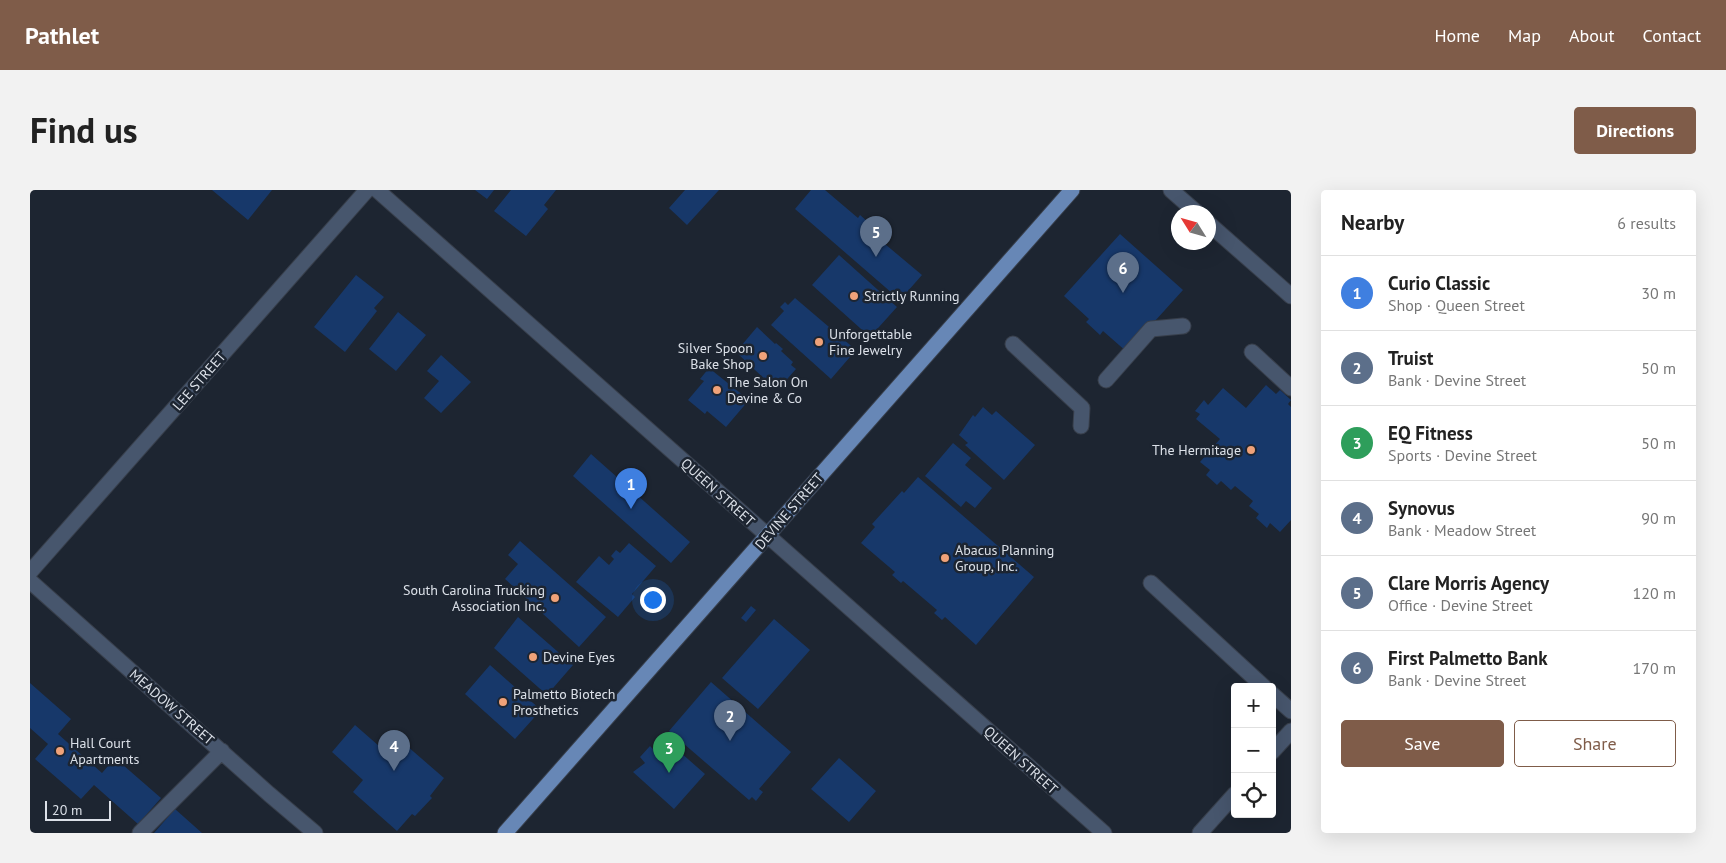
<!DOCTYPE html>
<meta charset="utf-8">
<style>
:root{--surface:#fff;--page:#f2f2f2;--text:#222;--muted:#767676;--line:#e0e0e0;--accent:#7f5c49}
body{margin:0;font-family:"PT Sans",sans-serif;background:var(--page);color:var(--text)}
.controls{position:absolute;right:15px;bottom:15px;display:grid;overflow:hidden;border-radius:5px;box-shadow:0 5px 20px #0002}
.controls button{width:45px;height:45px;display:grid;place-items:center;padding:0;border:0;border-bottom:1px solid var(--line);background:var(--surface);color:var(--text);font:25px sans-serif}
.compass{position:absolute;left:1141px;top:15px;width:45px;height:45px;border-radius:50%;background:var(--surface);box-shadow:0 5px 20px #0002;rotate:307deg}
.scale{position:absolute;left:15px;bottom:12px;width:66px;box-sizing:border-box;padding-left:5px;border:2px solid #dbe0e8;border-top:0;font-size:14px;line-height:18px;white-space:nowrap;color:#dbe0e8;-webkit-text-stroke:4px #1d2531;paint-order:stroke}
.you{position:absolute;left:622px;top:409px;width:18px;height:18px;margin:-12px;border:4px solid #fff;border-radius:50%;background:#1a73e8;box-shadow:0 0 0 8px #1a73e833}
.badge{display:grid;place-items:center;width:32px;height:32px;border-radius:50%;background:var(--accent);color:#fff;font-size:16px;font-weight:700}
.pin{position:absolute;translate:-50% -41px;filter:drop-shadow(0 1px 2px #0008)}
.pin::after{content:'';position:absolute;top:26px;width:18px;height:15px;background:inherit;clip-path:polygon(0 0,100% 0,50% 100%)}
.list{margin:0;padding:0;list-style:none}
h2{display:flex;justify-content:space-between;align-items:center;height:65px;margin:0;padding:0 20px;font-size:21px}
h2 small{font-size:16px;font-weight:400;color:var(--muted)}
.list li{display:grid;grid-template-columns:32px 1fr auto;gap:15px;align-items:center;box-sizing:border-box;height:75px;padding:0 20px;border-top:1px solid var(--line)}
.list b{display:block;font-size:19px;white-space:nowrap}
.list p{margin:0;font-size:16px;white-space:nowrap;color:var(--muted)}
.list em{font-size:16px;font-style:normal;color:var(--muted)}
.actions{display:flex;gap:10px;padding:15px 20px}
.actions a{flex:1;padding:11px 0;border:1px solid var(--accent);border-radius:5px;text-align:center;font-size:18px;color:var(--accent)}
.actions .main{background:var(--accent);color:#fff}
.icon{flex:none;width:28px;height:28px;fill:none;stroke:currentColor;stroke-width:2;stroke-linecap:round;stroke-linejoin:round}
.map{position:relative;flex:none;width:1261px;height:643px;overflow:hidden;border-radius:5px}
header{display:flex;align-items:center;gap:30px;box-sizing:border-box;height:70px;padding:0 25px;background:var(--accent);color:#fff}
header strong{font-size:24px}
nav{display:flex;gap:28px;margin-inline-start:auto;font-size:18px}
.intro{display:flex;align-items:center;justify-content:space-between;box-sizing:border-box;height:120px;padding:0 30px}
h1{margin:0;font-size:35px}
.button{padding:12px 22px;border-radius:5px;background:var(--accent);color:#fff;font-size:18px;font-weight:700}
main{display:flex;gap:30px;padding:0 30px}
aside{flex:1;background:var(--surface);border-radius:5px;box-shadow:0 5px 20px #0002}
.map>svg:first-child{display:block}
.building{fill:#17386a}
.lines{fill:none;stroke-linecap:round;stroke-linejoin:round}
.minor-casing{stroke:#383f4b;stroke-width:17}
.major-casing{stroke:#383f4b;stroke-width:17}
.minor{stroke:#47566d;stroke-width:15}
.major{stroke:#6787b6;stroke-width:15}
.poi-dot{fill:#f0a279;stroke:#1d2531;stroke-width:2}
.labels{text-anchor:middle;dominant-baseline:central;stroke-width:5;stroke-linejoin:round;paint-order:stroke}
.poi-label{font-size:14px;fill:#dbe0e8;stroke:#1d2531;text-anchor:start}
.street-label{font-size:14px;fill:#dbe0e8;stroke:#1d2531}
</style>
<header>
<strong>Pathlet</strong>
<nav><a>Home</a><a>Map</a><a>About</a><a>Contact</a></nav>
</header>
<div class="intro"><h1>Find us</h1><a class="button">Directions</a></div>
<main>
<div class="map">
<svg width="1261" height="643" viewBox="0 0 1261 643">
<rect width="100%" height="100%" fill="#1d2531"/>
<path class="building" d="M182,0H242L218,30Z
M445,0H464L457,9Z
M481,0H526L514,15L518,19L496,46L464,21Z
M655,0H689L657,35L639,18Z
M781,0H795L828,28L830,25L853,45L849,49L892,85L870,110L765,19Z
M1090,44L1153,100L1097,162L1073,141L1070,145L1056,132L1059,129L1034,106Z
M809,65L867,117L840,147L782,95Z
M326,85L354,107L344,118L347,121L315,162L284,137Z
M765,108L826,160L801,189L741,135L754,121L750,117L755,112L758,115Z
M368,122L396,145L366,181L339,159Z
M727,137L745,154L746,153L753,159L751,161L763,172L761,175L766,179L750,197L745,193L742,196L706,162Z
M411,165L441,192L411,223L394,208L409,191L397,181Z
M679,178L719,210L696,237L677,221L675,224L658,210L674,191L670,189Z
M1236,195L1246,204L1250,200L1261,210L1258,214L1261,217V330L1250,342L1240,333L1237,338L1226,328L1229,324L1219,316L1223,311L1205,296L1201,300L1191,291L1187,295L1176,285L1180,280L1170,272L1190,249L1166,229L1170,224L1165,221L1174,210L1178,215L1193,198L1216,218Z
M953,217L962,225L966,221L1005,255L974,290L935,255L938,253L929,245L943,225L945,227Z
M923,253L941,268L935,275L962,298L945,318L936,311L931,317L895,286Z
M561,264L660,352L641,373L543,286Z
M888,287L1004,387L946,455L915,427L912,430L904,423L907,420L873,391L871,393L862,385L865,382L831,353L845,337L842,334L872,301L874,303Z
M490,351L576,427L549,457L475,389L488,374L478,365Z
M599,353L626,376L602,404L605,407L588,427L546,392L569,366L579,375L584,369L581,366L586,360L590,363Z
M721,416L726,420L716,432L711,428Z
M488,427L543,475L517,505L464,458Z
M744,429L780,460L728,519L692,488Z
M460,475L511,520L485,549L435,504Z
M681,492L761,562L729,599L733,602L726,611L722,607L719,610L639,541Z
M0,493L41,529L28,544L72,583L85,568L131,608L108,634L64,595L51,609L5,569L18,554L0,538Z
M325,535L357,563L369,549L414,588L400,606L402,608L385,626L382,624L367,641L323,602L333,590L302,562Z
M634,548L675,584L644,619L603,582L615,573L610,567L620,556L625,561Z
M809,568L846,601L819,632L781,599Z
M145,619L172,643H124Z"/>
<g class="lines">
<g class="minor-casing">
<path id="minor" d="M347,0L1074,643
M1141,0L1166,22
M1178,33L1261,106
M983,154L1052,218L1051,236
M1222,162L1261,198
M1076,190L1121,139L1153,136
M0,382L337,0
M0,391L239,604L285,643
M1121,393L1234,497
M1242,504L1261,521
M1242,562L1261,541
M110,643L192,561
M1170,643L1205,604"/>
</g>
<g class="major-casing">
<path id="major" d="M475,643L1042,0"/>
</g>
<use href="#minor" class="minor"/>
<use href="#major" class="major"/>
</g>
<g class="poi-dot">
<circle cx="824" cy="106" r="5"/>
<circle cx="789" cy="152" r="5"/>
<circle cx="733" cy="166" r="5"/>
<circle cx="687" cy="200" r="5"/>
<circle cx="1221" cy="260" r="5"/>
<circle cx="915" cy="368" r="5"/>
<circle cx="525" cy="408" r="5"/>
<circle cx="503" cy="467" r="5"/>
<circle cx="473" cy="512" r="5"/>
<circle cx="30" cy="561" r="5"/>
</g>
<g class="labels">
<g class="poi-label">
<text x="834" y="106">Strictly Running</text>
<text x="799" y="144">Unforgettable<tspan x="799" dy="16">Fine Jewelry</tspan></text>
<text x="723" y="158" text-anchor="end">Silver Spoon<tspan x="723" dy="16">Bake Shop</tspan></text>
<text x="697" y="192">The Salon On<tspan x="697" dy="16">Devine &amp; Co</tspan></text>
<text x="1211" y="260" text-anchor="end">The Hermitage</text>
<text x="925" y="360">Abacus Planning<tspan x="925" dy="16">Group, Inc.</tspan></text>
<text x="515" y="400" text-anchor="end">South Carolina Trucking<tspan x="515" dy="16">Association Inc.</tspan></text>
<text x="513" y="467">Devine Eyes</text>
<text x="483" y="504">Palmetto Biotech<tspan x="483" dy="16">Prosthetics</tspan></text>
<text x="40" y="553">Hall Court<tspan x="40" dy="16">Apartments</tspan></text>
</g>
<g class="street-label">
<text transform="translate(169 191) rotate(-49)">LEE STREET</text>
<text transform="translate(688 302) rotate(42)">QUEEN STREET</text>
<text transform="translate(759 321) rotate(-49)">DEVINE STREET</text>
<text transform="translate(142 517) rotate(41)">MEADOW STREET</text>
<text transform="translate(991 570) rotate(42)">QUEEN STREET</text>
</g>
</g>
</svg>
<div class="controls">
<button>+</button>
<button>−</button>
<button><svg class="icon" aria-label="locate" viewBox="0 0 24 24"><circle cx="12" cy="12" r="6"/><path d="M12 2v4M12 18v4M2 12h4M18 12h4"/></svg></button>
</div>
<svg class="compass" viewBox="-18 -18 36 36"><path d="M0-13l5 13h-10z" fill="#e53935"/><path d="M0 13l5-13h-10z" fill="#767676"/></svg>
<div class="scale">20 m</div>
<div class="you"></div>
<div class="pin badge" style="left:601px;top:319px;background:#3f7fe0">1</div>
<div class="pin badge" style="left:700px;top:551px;background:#5c6f8a">2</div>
<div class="pin badge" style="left:639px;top:583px;background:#2e9e5b">3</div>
<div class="pin badge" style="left:364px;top:581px;background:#5c6f8a">4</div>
<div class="pin badge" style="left:846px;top:67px;background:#5c6f8a">5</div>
<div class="pin badge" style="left:1093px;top:103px;background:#5c6f8a">6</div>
</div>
<aside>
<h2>Nearby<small>6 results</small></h2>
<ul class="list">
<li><span class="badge" style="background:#3f7fe0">1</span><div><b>Curio Classic</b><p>Shop · Queen Street</p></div><em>30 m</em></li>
<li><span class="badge" style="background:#5c6f8a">2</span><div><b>Truist</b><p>Bank · Devine Street</p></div><em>50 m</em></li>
<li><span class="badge" style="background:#2e9e5b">3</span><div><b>EQ Fitness</b><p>Sports · Devine Street</p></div><em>50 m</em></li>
<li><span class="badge" style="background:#5c6f8a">4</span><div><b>Synovus</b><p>Bank · Meadow Street</p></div><em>90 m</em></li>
<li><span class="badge" style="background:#5c6f8a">5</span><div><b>Clare Morris Agency</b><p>Office · Devine Street</p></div><em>120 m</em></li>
<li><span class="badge" style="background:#5c6f8a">6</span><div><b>First Palmetto Bank</b><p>Bank · Devine Street</p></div><em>170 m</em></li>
</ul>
<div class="actions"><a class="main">Save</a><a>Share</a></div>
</aside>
</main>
